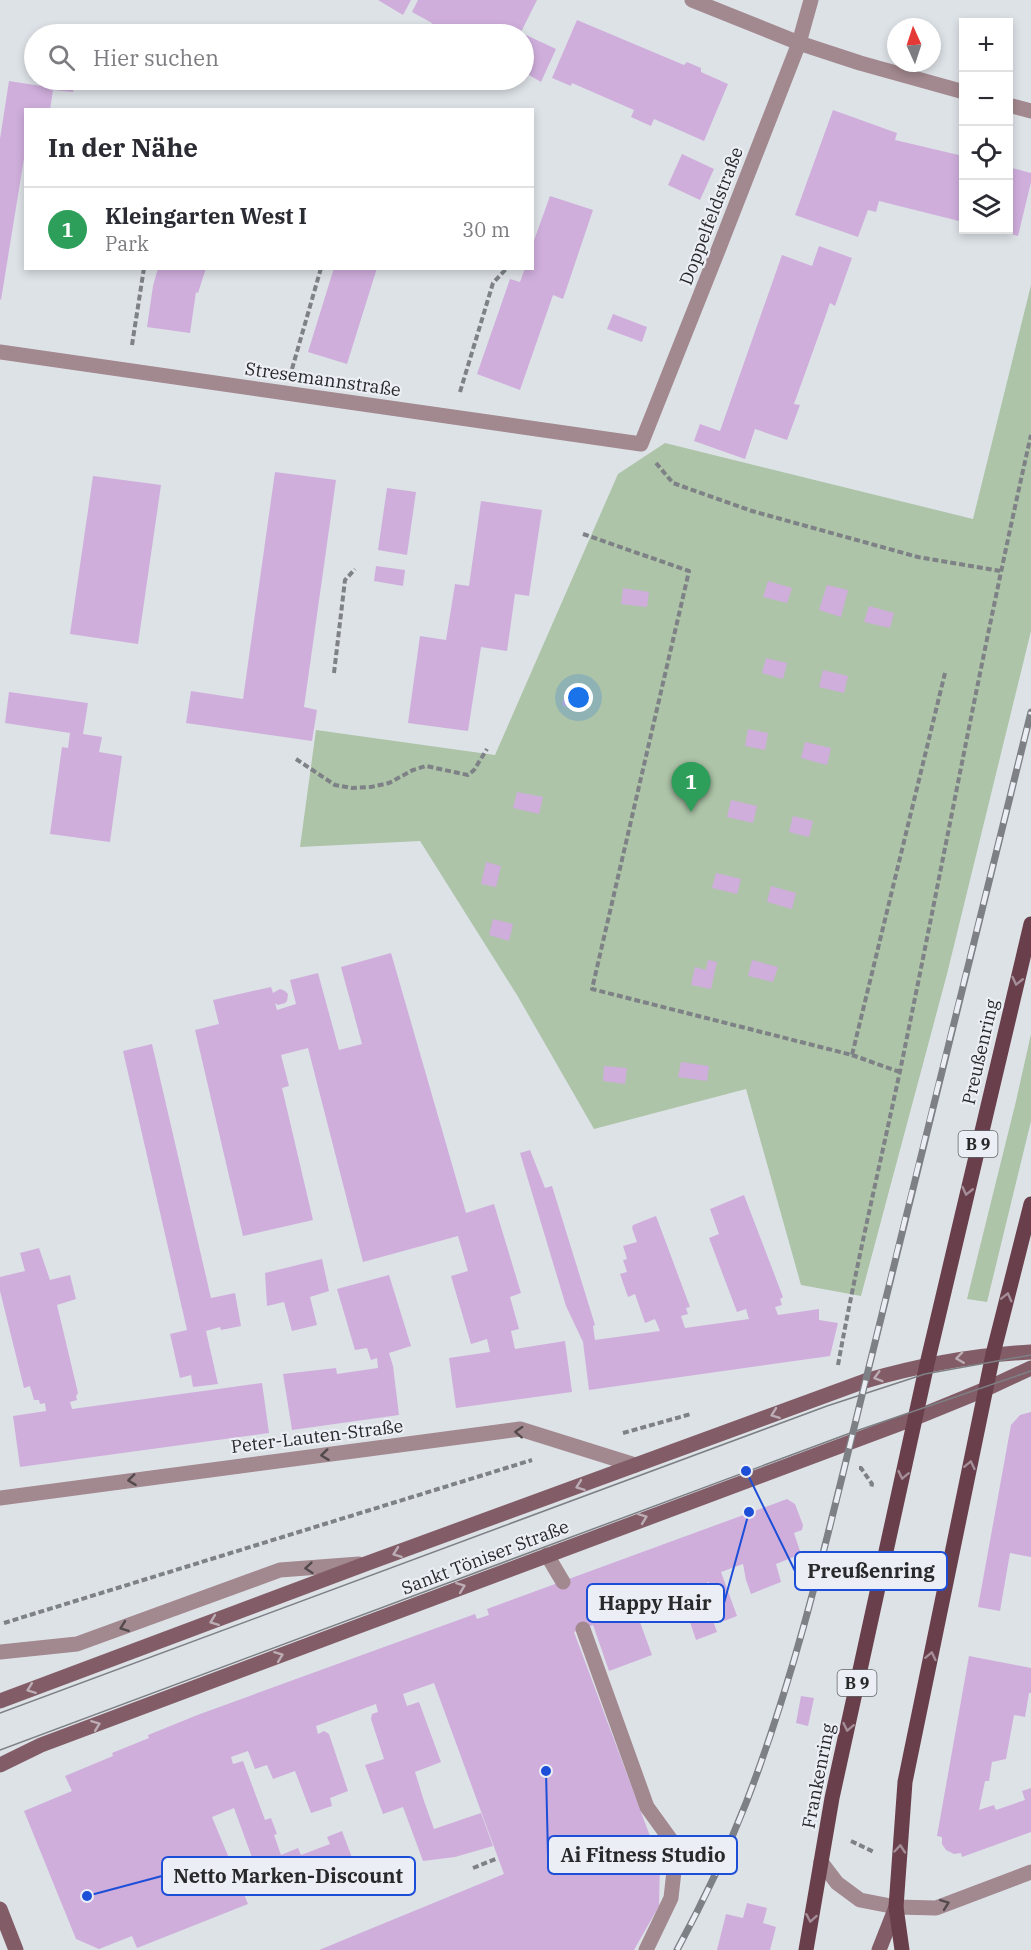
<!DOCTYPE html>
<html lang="de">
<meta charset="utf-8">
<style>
:root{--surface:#fff;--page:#f2f2f3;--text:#2b2b33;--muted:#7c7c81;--line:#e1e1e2;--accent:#724ec8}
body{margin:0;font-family:"IBM Plex Serif",serif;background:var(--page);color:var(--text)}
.controls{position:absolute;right:18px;top:18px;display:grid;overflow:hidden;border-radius:0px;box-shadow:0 3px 9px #0003}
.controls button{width:54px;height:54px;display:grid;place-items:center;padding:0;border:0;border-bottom:2px solid var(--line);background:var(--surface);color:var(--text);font:30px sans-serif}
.compass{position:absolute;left:887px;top:18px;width:54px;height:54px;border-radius:50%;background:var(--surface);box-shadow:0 3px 9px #0003;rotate:357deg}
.you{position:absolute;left:579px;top:698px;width:21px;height:21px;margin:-15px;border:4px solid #fff;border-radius:50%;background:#1a73e8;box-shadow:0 0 0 9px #1a73e833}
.badge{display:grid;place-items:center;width:39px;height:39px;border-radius:50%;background:var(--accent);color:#fff;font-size:20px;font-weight:700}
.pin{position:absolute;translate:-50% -50px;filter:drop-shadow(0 2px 3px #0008)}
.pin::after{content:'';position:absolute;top:32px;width:21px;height:18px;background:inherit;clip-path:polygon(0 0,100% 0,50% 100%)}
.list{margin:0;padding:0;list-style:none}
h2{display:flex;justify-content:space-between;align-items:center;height:78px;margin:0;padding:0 24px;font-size:26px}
h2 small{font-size:20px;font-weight:400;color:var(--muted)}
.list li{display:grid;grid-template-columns:39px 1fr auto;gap:18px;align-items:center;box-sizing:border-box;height:84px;padding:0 24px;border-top:2px solid var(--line)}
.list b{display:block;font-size:22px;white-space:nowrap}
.list p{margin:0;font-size:20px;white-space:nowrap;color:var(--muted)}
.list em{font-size:20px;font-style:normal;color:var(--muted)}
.icon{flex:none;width:33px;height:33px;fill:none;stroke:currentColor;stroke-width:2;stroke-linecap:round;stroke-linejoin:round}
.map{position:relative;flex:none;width:1031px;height:1950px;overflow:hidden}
.search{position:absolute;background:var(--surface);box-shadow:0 3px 9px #0003;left:24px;top:24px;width:510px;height:66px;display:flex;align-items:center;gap:15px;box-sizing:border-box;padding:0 21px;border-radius:33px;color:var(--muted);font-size:22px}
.panel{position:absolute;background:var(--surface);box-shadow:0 3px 9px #0003;left:24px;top:108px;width:510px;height:162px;border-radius:0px}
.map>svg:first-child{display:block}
.green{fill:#adc4a8}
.building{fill:#cfaedc}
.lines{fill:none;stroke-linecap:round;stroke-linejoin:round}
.path{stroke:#7e8185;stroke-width:4;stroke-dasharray:6 3;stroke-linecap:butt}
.lane{stroke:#a2888f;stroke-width:15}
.street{stroke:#a2888f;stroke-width:15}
.secondary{stroke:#825d67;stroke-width:15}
.primary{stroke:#6a3f4c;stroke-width:15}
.tram{stroke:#7d8084;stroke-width:1.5}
.rail-casing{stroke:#7d8084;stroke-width:7}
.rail{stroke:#ebeff5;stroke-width:4.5;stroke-dasharray:14;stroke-linecap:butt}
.oneway{stroke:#a48e98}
.oneway2{stroke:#bcadb5}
.oneway3{stroke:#534a4e}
.labels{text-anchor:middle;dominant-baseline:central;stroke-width:4.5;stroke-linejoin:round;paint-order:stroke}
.shield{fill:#ebeff5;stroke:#626468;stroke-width:1.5}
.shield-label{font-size:16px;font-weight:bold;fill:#28292b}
.street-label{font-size:18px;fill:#28292b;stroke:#ebeff5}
.leader{fill:none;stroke:#1d4ed8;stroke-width:2}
.callout-dot{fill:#1d4ed8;stroke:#ebeff5;stroke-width:2}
.callout{fill:#ebeff5;stroke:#1d4ed8;stroke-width:2}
.callout-label{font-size:20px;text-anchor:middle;font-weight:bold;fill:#28292b}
</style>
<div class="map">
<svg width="1031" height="1950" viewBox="0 0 1031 1950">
<rect width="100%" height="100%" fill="#dde2e7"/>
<path class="green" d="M1031,285V631L947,974L861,1296L801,1285L746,1089L594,1129L517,995L420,841L300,847L316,730L495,755L618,474L665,443L973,519Z
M1031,1034V1121L987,1302L967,1299L1016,1101Z"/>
<path class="building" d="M378,0H411L403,15Z
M418,0H537L520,34H426L432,23L412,12Z
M577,20L684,65L687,62L701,68V72L728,84L704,141L654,119L651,126L631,117L634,110L572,83L571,86L552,78Z
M526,35L556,49L541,82L524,72V41Z
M42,80H75L73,92L53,90L50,110H26V146L1,300L0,299V139L9,81L41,86Z
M833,110L897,133L895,140L963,156V222L879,201L876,212L868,210L858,237L795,215Z
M682,154L714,169L700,200L668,185Z
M1008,167L1031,173V182L1018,236L997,230H1008Z
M550,196L593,210L563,299L553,295L520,390L477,374L510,279L520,282L525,268H532V246Z
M819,246L852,258L835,306L830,303L822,326L794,404L800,405L787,440L755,429L745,459L694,441L700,424L720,431L782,255L812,266Z
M158,268H206L198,293L196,292L190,333L147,327L153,286Z
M334,268H377L347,364L308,352Z
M613,314L647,327L642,342L607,329Z
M275,472L336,480L304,707L317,710L312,741L186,723L191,691L243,699Z
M93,476L161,485L138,644L70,634Z
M387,488L416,492L407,555L378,550Z
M481,501L542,510L529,596L515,594L507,651L481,647L468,731L408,723L420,636L446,640L455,584L469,586Z
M376,566L405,570L403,586L374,581Z
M768,581L792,588L787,603L763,597Z
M827,585L848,590L841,617L819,610Z
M623,588L649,592L647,607L621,604Z
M869,606L894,613L890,628L864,622Z
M766,658L787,663L783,679L762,673Z
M823,670L848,676L844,693L819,687Z
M566,690L586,694L582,711L562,705Z
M9,692L88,703L83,734L102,737L99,752L122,756L110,842L50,834L62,747L68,748L70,733L5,723Z
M748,729L768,733L765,750L745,746Z
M805,742L831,748L827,765L801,758Z
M517,792L543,797L539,814L513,808Z
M731,800L757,806L753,823L727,817Z
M793,816L813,821L809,837L789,832Z
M486,862L501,866L496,887L481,884Z
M716,873L741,879L737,894L712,888Z
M771,886L796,893L792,909L767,902Z
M493,919L513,924L509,941L489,935Z
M391,953L466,1213L494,1204L521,1293L510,1297L519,1329L511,1331L515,1349L565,1341L572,1392L456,1408L449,1358L490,1352L487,1339L471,1344L451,1276L468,1271L458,1236L363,1262L308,1048L281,1055L289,1086L282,1088L313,1220L243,1236L195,1030L219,1024L213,1000L271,987L273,993L280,989L285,991L288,994L287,1001L285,1003L278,1005L275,1003L277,1010L296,1004L290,980L318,973L339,1050L362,1044L341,967Z
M708,960L717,962L711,989L691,985L695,967L706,970Z
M752,960L778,967L773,982L748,976Z
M152,1044L211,1298L235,1293L241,1326L221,1330L220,1327L206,1331L218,1384L193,1387L191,1375L180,1378L170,1334L187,1330L123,1051Z
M681,1062L709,1066L707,1081L678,1077Z
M604,1066L627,1068L625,1084L603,1081Z
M530,1150L545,1188L552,1186L595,1325L593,1326L595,1340L660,1331L655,1319L645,1323L635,1294L628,1297L620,1274L627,1272L623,1260L627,1259L623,1246L637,1242L632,1228L633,1225L656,1216L690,1307L686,1308L688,1314L681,1316L685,1328L749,1319L746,1309L737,1312L709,1238L719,1234L710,1209L744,1195L783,1297L780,1299L782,1305L775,1307L778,1315L819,1309V1320L838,1323L830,1356L589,1390L583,1342L566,1306L520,1153Z
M39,1248L50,1280L70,1275L76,1299L57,1305L78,1393L76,1396L77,1400L70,1402L72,1409L262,1383L269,1433L20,1467L13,1416L46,1411L45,1403L40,1404L39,1400H34L30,1386L24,1388L0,1291V1277L25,1271L20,1253Z
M322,1259L329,1291L310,1297L317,1325L292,1331L284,1302L267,1306L265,1273Z
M389,1275L411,1346L389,1353L393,1366L399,1415L292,1430L283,1374L336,1368L337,1374L378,1368L377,1358L371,1360L367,1348L355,1350L337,1289Z
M1031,1412V1557L1010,1553L1000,1611L978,1607L1011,1425L1020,1415Z
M787,1499L795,1504L803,1525L802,1530L794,1533L801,1554L776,1564L781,1582L751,1594L746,1580L743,1564L721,1572L737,1616L724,1621L709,1582L692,1588L694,1593L702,1590L717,1632L696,1640L685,1607L678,1610L674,1600L637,1614L652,1655L609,1671L593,1625L574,1632L660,1863L659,1906L634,1950H319L504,1874L434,1683L403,1694L407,1706L419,1702L441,1762L415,1772L424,1801L434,1829L481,1813L493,1846L455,1857L423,1861L403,1807L383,1814L365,1765L384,1759L371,1719L372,1714L378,1712L376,1704L316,1726L318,1734L324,1731L329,1734L348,1791L330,1798L332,1806L311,1813L295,1771L273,1779L267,1765L255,1769L248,1751L231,1757L233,1764L243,1761L265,1820L271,1818L277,1834L274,1835L281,1855L298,1848L301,1855L330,1844L327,1837L342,1831L357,1871L262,1885L234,1808L212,1817L248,1904L137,1948L132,1936L99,1949L76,1939L24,1811L72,1791L65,1776L113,1756L112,1753L149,1738L148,1735L200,1714L475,1614L477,1619L489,1615L487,1609Z
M969,1656L1031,1668V1693H1029L1025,1717L1014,1715L1006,1759L992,1762L989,1781H985L979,1810L994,1805L996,1810L1025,1800L1022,1791L1031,1788V1832L962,1857L961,1853L954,1854L946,1850L942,1844V1837L937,1836Z
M801,1696L814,1698L808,1726L796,1723Z
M747,1903L767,1908L763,1923L776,1927L770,1950H717L726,1914L743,1918Z"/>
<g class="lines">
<path class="path" d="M132,345L144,268
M292,369L321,268
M460,392L493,283L507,268
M656,463L673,483L752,511L918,557L1000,571
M583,534L689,571L592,989L852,1055L945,673
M334,673L345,580L355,569
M296,759L335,785L352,788L371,787L389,783L413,770L426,766L468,775L474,770L487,749
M852,1055L900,1072
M838,1365C856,1266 879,1169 900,1071C944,859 983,646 1031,435
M623,1433L691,1414
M859,1468H861L872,1484L871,1488
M4,1623L532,1460
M851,1841L874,1852
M473,1868L498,1858"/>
<path class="lane" d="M547,1555L563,1582
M583,1629L647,1807L673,1843L675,1862L671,1898L646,1950
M0,1652L77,1644L280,1570L359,1564"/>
<path class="street" d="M692,0L799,43L860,63L964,92
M1008,105L1031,111
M0,352L641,444L719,248L799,43L811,0
M0,1498L520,1429L635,1465
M821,1862L837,1883L860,1900L896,1907L936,1908L1031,1872"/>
<path class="secondary" d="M0,1701L368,1563L865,1381C920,1365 974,1355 1031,1352
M0,1765L41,1745L915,1418L986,1389L1031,1368
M0,1909L16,1950
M879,1950L896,1907"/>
<path class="primary" d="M806,1950L832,1798L927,1364L1031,924
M902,1950L896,1907L905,1782L993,1354L1031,1204"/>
<path class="tram" d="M0,1713L827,1406L925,1374L1031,1355
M0,1750L853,1432L1031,1371"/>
<g class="rail-casing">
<path id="rail" d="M677,1950C703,1902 726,1854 746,1803C799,1666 831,1521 866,1379C920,1156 976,934 1031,712"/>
</g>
<use href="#rail" class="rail"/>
</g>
<defs><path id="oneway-chevron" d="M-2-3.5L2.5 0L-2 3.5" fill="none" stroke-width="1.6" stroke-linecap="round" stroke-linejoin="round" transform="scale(1.5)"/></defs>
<g class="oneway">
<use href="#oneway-chevron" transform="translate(1017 981) rotate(103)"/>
<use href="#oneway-chevron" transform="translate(967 1191) rotate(103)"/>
<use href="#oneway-chevron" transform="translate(1007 1297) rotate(-76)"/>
<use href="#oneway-chevron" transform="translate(970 1465) rotate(-78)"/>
<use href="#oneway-chevron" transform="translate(903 1475) rotate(102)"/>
<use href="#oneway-chevron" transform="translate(931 1656) rotate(-78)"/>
<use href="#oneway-chevron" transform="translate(848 1727) rotate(102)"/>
<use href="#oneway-chevron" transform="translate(900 1849) rotate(-85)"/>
<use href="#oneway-chevron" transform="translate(811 1918) rotate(100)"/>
</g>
<g class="oneway2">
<use href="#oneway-chevron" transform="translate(960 1358) rotate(172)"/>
<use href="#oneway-chevron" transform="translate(878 1377) rotate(164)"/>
<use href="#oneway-chevron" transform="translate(775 1414) rotate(160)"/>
<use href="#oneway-chevron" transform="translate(580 1486) rotate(160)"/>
<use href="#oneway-chevron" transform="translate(643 1518) rotate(-21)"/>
<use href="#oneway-chevron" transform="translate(397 1553) rotate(160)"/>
<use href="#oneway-chevron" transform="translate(461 1587) rotate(-21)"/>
<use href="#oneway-chevron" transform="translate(214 1621) rotate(159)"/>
<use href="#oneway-chevron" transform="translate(279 1656) rotate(-21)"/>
<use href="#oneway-chevron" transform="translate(31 1689) rotate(159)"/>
<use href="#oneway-chevron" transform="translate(96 1725) rotate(-21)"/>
</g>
<g class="oneway3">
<use href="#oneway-chevron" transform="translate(519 1432) rotate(-177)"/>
<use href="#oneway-chevron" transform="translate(325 1455) rotate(173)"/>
<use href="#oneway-chevron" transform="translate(132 1480) rotate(173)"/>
<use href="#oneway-chevron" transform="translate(309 1568) rotate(175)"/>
<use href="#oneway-chevron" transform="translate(124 1627) rotate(160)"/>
<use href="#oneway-chevron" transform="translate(945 1904) rotate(-20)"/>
</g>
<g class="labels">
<g class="shield">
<rect x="958.5" y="1131" width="39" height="26" rx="4.5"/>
<rect x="837.5" y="1670" width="39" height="26" rx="4.5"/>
</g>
<g class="shield-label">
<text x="978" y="1144">B 9</text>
<text x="857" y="1683">B 9</text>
</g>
<g class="street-label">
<text transform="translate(711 216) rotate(-69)">Doppelfeldstraße</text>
<text transform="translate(323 379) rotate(8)">Stresemannstraße</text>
<text transform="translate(980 1052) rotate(-77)">Preußenring</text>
<text transform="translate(317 1436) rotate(-7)">Peter-Lauten-Straße</text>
<text transform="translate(485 1557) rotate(-21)">Sankt Töniser Straße</text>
<text transform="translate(818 1776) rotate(-79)">Frankenring</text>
</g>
</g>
<path class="leader" d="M746 1471L795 1571M749 1512L724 1603M546 1771L548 1855M87 1896L162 1876"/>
<g class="callout-dot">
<circle cx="746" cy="1471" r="6"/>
<circle cx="749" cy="1512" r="6"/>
<circle cx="546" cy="1771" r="6"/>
<circle cx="87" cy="1896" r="6"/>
</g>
<g class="callout">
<rect x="795" y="1552" width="152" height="38" rx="6"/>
<rect x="587" y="1584" width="137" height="38" rx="6"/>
<rect x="548" y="1836" width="189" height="38" rx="6"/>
<rect x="162" y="1857" width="253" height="38" rx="6"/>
</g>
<g class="callout-label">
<text x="871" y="1578">Preußenring</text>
<text x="655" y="1610">Happy Hair</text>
<text x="643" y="1862">Ai Fitness Studio</text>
<text x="288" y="1883">Netto Marken-Discount</text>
</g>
</svg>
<div class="controls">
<button>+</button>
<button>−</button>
<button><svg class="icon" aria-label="locate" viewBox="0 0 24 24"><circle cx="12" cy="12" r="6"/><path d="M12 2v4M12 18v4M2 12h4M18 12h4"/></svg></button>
<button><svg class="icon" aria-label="layers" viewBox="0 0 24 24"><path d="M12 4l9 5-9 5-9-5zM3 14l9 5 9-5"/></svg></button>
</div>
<svg class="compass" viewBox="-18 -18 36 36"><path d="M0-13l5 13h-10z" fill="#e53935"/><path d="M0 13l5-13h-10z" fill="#7c7c81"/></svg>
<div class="you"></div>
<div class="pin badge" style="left:691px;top:812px;background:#2e9e5b">1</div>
<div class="search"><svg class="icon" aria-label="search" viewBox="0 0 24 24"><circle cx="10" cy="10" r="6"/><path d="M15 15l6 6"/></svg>Hier suchen</div>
<section class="panel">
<h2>In der Nähe<small></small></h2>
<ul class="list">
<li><span class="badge" style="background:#2e9e5b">1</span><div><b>Kleingarten West I</b><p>Park</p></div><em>30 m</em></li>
</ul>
</section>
</div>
